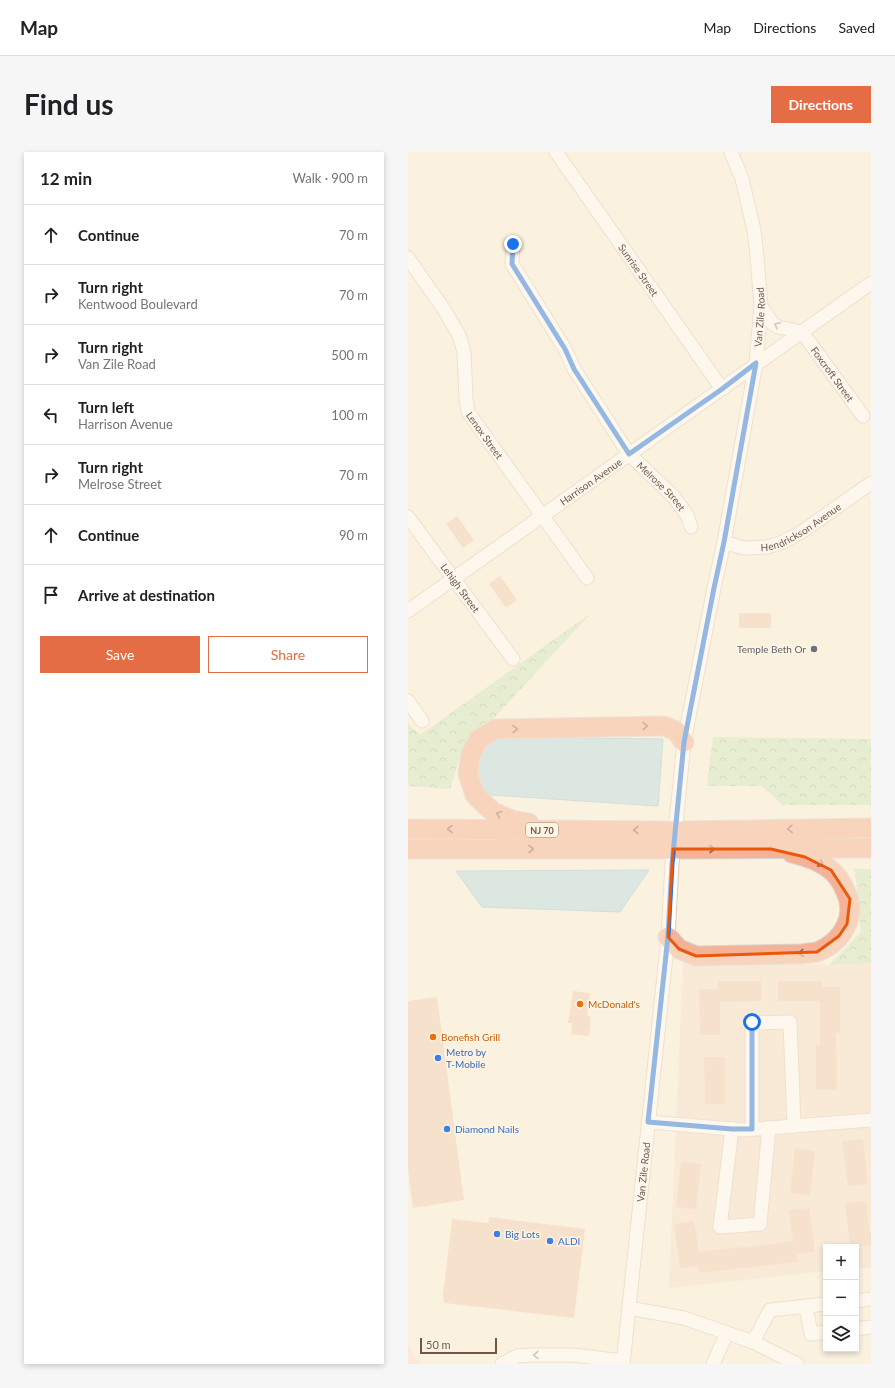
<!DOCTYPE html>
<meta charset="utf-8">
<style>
:root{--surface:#fff;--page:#f6f6f6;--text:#202124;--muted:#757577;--line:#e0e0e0;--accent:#e46d45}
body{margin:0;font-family:Lato,sans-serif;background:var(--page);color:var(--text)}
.controls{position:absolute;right:12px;bottom:12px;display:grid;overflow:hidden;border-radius:0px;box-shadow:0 2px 6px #0003}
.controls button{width:36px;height:36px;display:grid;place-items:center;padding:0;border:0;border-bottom:1px solid var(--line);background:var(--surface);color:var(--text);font:20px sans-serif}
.scale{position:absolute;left:12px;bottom:10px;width:77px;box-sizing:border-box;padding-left:4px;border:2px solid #715748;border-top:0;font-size:11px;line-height:14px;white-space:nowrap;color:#715748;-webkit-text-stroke:3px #fff5e4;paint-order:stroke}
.stop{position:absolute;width:12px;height:12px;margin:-9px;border:3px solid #1a73e8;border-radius:50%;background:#fff}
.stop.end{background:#1a73e8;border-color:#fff;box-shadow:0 1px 4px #0008}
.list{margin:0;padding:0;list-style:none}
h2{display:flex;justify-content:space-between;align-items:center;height:52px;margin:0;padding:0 16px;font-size:17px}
h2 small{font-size:13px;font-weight:400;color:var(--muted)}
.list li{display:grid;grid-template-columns:26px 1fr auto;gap:12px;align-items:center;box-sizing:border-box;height:60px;padding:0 16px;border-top:1px solid var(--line)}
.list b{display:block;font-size:15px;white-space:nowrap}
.list p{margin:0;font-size:13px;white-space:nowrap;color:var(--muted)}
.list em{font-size:13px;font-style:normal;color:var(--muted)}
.actions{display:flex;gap:8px;padding:12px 16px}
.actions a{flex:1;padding:9px 0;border:1px solid var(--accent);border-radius:0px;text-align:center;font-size:14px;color:var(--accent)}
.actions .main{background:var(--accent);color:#fff}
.icon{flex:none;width:22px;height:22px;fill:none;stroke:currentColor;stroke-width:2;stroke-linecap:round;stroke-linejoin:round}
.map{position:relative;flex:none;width:463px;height:1212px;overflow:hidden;border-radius:0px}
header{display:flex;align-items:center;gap:24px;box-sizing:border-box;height:56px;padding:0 20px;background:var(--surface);border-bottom:1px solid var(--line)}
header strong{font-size:19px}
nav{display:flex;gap:22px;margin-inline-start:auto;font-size:14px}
.intro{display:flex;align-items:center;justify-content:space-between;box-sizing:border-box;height:96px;padding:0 24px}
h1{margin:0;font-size:28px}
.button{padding:10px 18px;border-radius:0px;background:var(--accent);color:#fff;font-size:14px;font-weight:700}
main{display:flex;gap:24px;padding:0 24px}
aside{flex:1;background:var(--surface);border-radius:0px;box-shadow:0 2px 6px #0003}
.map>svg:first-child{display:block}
.residential{fill:#f3e3ce}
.commercial{fill:#fce0d2}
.forest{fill:url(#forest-crowns)}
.water{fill:#b5dbe4;stroke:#9bcad5}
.building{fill:#f0cfb7}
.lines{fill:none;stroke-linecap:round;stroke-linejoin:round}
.minor-casing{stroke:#dfcdbb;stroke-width:15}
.highway-casing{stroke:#dad3cf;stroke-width:21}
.minor{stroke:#fff;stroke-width:13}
.highway{stroke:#f5b296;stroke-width:19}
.oneway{stroke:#aa9a91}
.oneway2{stroke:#8b6958}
.route{stroke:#1a73e8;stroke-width:5}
.marked{fill:none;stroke:#e8590c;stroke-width:3;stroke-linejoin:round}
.worship-dot{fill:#6b7280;stroke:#fff5e4;stroke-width:1.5}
.food-dot{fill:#e8710a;stroke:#fff5e4;stroke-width:1.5}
.shop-dot{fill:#3f7fe0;stroke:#fff5e4;stroke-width:1.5}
.labels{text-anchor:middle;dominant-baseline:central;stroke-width:3;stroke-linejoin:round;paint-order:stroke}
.shield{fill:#fff5e4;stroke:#9c8677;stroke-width:1}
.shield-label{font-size:9px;font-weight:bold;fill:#715748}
.street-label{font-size:10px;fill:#715748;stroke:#fff5e4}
.worship-label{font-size:10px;fill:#5b616d;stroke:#fff5e4;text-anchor:end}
.food-label{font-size:10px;fill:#c56008;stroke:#fff5e4;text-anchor:start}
.shop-label{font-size:10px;fill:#366cbe;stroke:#fff5e4;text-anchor:start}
</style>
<header>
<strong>Map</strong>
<nav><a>Map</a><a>Directions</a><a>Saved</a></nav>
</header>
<div class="intro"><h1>Find us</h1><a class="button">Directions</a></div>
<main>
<aside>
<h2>12 min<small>Walk · 900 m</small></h2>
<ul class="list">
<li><svg class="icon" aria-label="ahead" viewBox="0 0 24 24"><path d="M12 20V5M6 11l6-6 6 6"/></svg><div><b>Continue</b></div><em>70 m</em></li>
<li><svg class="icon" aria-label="right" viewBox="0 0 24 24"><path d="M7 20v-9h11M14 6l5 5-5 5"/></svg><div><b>Turn right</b><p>Kentwood Boulevard</p></div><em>70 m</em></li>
<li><svg class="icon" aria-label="right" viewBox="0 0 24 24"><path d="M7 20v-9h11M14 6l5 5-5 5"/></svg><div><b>Turn right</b><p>Van Zile Road</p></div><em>500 m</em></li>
<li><svg class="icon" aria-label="left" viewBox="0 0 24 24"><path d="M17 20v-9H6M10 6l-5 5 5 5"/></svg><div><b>Turn left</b><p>Harrison Avenue</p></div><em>100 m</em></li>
<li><svg class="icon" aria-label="right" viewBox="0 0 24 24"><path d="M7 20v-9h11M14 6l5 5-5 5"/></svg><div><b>Turn right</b><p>Melrose Street</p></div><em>70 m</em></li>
<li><svg class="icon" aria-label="ahead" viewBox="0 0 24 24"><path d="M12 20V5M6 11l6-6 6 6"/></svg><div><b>Continue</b></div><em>90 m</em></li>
<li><svg class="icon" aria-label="arrive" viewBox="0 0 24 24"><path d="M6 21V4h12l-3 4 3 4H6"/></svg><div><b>Arrive at destination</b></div></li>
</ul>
<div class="actions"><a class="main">Save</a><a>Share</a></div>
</aside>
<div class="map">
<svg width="463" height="1212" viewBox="0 0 463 1212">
<defs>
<pattern id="forest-crowns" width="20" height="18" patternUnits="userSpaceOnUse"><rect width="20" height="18" fill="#cee8be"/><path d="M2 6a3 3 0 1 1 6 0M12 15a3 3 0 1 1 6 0" fill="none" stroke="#acbf9c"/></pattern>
</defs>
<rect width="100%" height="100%" fill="#fbf1df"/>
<path class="residential" d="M275,811L421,813L463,811V1116H448V1095H418V1119L261,1136Z"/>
<path class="commercial" d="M0,1192L13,1212H0Z"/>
<path class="forest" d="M183,461L53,602L42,637L0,634V572L12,583Z
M305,585L463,587V653H374L354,634H299Z
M444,717H463V811L421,813L453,780L447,720Z"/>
<path class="water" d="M92,585L255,587L250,654L84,643L76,638L68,622L72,604L79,591Z
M241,718L212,760L74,755L48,719Z"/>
<path class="building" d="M49,364L66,388L55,396L38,372Z
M92,424L109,448L98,456L81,432Z
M331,461H363V476H331Z
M310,829H353V849L312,850V883H292L291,837H310Z
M370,829H414V835H432V881H428L429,938H408V893H412V849H370Z
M165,839L182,841L179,864L183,865L181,884L163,882L164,871H160Z
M29,845L56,1048L5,1056L0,1017V849Z
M296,905H317V952H297Z
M455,987L460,1032L440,1034L434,989Z
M387,996L407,999L402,1044L382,1041Z
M273,1010L293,1012L288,1057L268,1055Z
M458,1049L461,1080H463V1093L442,1095L437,1051Z
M401,1056L407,1100L389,1102L390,1110L291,1121L290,1114L272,1116L266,1072L286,1069L291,1100L332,1095V1096L385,1089L381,1058Z
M81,1065L177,1077L166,1166L36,1151L35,1143L44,1067L80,1071Z"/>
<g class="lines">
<g class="minor-casing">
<g id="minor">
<path id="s1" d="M148,0L314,237"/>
<path id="s2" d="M105,92L104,112L157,197L166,217L221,302L266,345L279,363L283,375"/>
<path id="s3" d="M0,106L37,159L51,183L56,200L58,246L60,260L179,426"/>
<path id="s4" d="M353,154L364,171L370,175L394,180L455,264"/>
<path id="s5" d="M0,365L105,507"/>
<path id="s6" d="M316,390L336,396L359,395L373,391L395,379L463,331"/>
<path id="s7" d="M0,459L463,131"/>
<path d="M0,549L14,569"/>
<path d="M240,970L336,978L463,968"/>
<path d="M324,977L312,1075L352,1072L361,976"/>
<path d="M344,977V871L382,870L386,974"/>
<path d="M448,1149L463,1147"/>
<path d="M398,1154L403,1182L418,1180"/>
<path d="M221,1156L276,1166L345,1190L362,1158L418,1152"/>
<path d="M448,1177L463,1175"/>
<path d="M345,1190L389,1212"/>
<path d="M94,1212L109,1204L123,1203H165L215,1209"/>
<path id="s8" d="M215,1212L260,785L264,712L276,590L306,436L316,390L348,211L353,154L349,104L346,78L334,27L323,0"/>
<path d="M305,1212L319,1181"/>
</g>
</g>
<g class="highway-casing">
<path id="highway" d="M121,671L104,668L85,660L67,643L60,622L63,602L71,587L88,577L256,574L268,579L276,590
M0,677L267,679L463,676
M0,697H265L463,696
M260,785L271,797L288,804L394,802C399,801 405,801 409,800C435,790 450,763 437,738C434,731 429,723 423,718C412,709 397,704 384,701"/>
</g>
<use href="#minor" class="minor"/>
<use href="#highway" class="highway"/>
</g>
<defs><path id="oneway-chevron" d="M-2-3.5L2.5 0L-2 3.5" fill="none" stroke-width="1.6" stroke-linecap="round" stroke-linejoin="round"/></defs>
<g class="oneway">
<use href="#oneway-chevron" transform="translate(369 173) rotate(-153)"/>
<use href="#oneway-chevron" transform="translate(128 1203) rotate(180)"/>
</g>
<g class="oneway2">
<use href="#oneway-chevron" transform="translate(237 574) rotate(-1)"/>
<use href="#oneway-chevron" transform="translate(107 577) rotate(-1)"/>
<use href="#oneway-chevron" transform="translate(91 662) rotate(-158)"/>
<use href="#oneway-chevron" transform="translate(42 677) rotate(-180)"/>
<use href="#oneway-chevron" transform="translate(382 677) rotate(179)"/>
<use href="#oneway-chevron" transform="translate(228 678) rotate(-180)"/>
<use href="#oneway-chevron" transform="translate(123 697)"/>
<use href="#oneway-chevron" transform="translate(304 697)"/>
<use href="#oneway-chevron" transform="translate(413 712) rotate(29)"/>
<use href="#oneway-chevron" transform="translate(393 801) rotate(176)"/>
</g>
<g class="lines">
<path class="route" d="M105,92L104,112L157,197L166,217L221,302L314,237L348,211L316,390L306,436L276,590L264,712L260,784L240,970L324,977H344V870"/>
</g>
<path d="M0 0H463V1212H0ZM265,697H363L397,705L423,718L442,747L439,772L431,784L409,800L288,804L271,797L260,785Z" fill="#fbf1df" fill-opacity=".55" fill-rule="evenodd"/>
<path class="marked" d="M265,697H363L397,705L423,718L442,747L439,772L431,784L409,800L288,804L271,797L260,785Z"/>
<circle class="worship-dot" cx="406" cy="497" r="4"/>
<g class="food-dot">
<circle cx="172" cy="852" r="4"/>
<circle cx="25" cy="885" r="4"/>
</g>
<g class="shop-dot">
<circle cx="30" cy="906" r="4"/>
<circle cx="39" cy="977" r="4"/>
<circle cx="89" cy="1082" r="4"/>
<circle cx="142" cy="1089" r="4"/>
</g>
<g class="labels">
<rect class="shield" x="118" y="671" width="32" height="14" rx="3"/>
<g class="shield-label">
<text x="134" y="678">NJ 70</text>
</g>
<g class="street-label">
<text stroke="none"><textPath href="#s1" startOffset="144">Sunrise Street</textPath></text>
<text stroke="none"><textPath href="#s8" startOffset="1057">Van Zile Road</textPath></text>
<text stroke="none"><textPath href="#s4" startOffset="104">Foxcroft Street</textPath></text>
<text stroke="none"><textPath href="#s3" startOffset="199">Lenox Street</textPath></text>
<text stroke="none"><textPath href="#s7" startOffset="224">Harrison Avenue</textPath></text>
<text stroke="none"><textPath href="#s2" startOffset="289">Melrose Street</textPath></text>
<text stroke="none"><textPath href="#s6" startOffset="83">Hendrickson Avenue</textPath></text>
<text stroke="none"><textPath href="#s5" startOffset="88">Lehigh Street</textPath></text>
<text stroke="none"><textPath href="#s8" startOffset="193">Van Zile Road</textPath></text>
</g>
<g class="worship-label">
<text x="398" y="497">Temple Beth Or</text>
</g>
<g class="food-label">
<text x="180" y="852">McDonald's</text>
<text x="33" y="885">Bonefish Grill</text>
</g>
<g class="shop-label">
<text x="38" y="900">Metro by<tspan x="38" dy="12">T-Mobile</tspan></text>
<text x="47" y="977">Diamond Nails</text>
<text x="97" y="1082">Big Lots</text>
<text x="150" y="1089">ALDI</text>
</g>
</g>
</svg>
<div class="controls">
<button>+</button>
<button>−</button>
<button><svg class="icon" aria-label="layers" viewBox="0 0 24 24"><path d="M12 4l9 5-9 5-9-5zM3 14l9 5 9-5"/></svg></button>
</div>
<div class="scale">50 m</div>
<div class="stop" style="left:344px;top:870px"></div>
<div class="stop end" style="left:105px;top:92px"></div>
</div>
</main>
